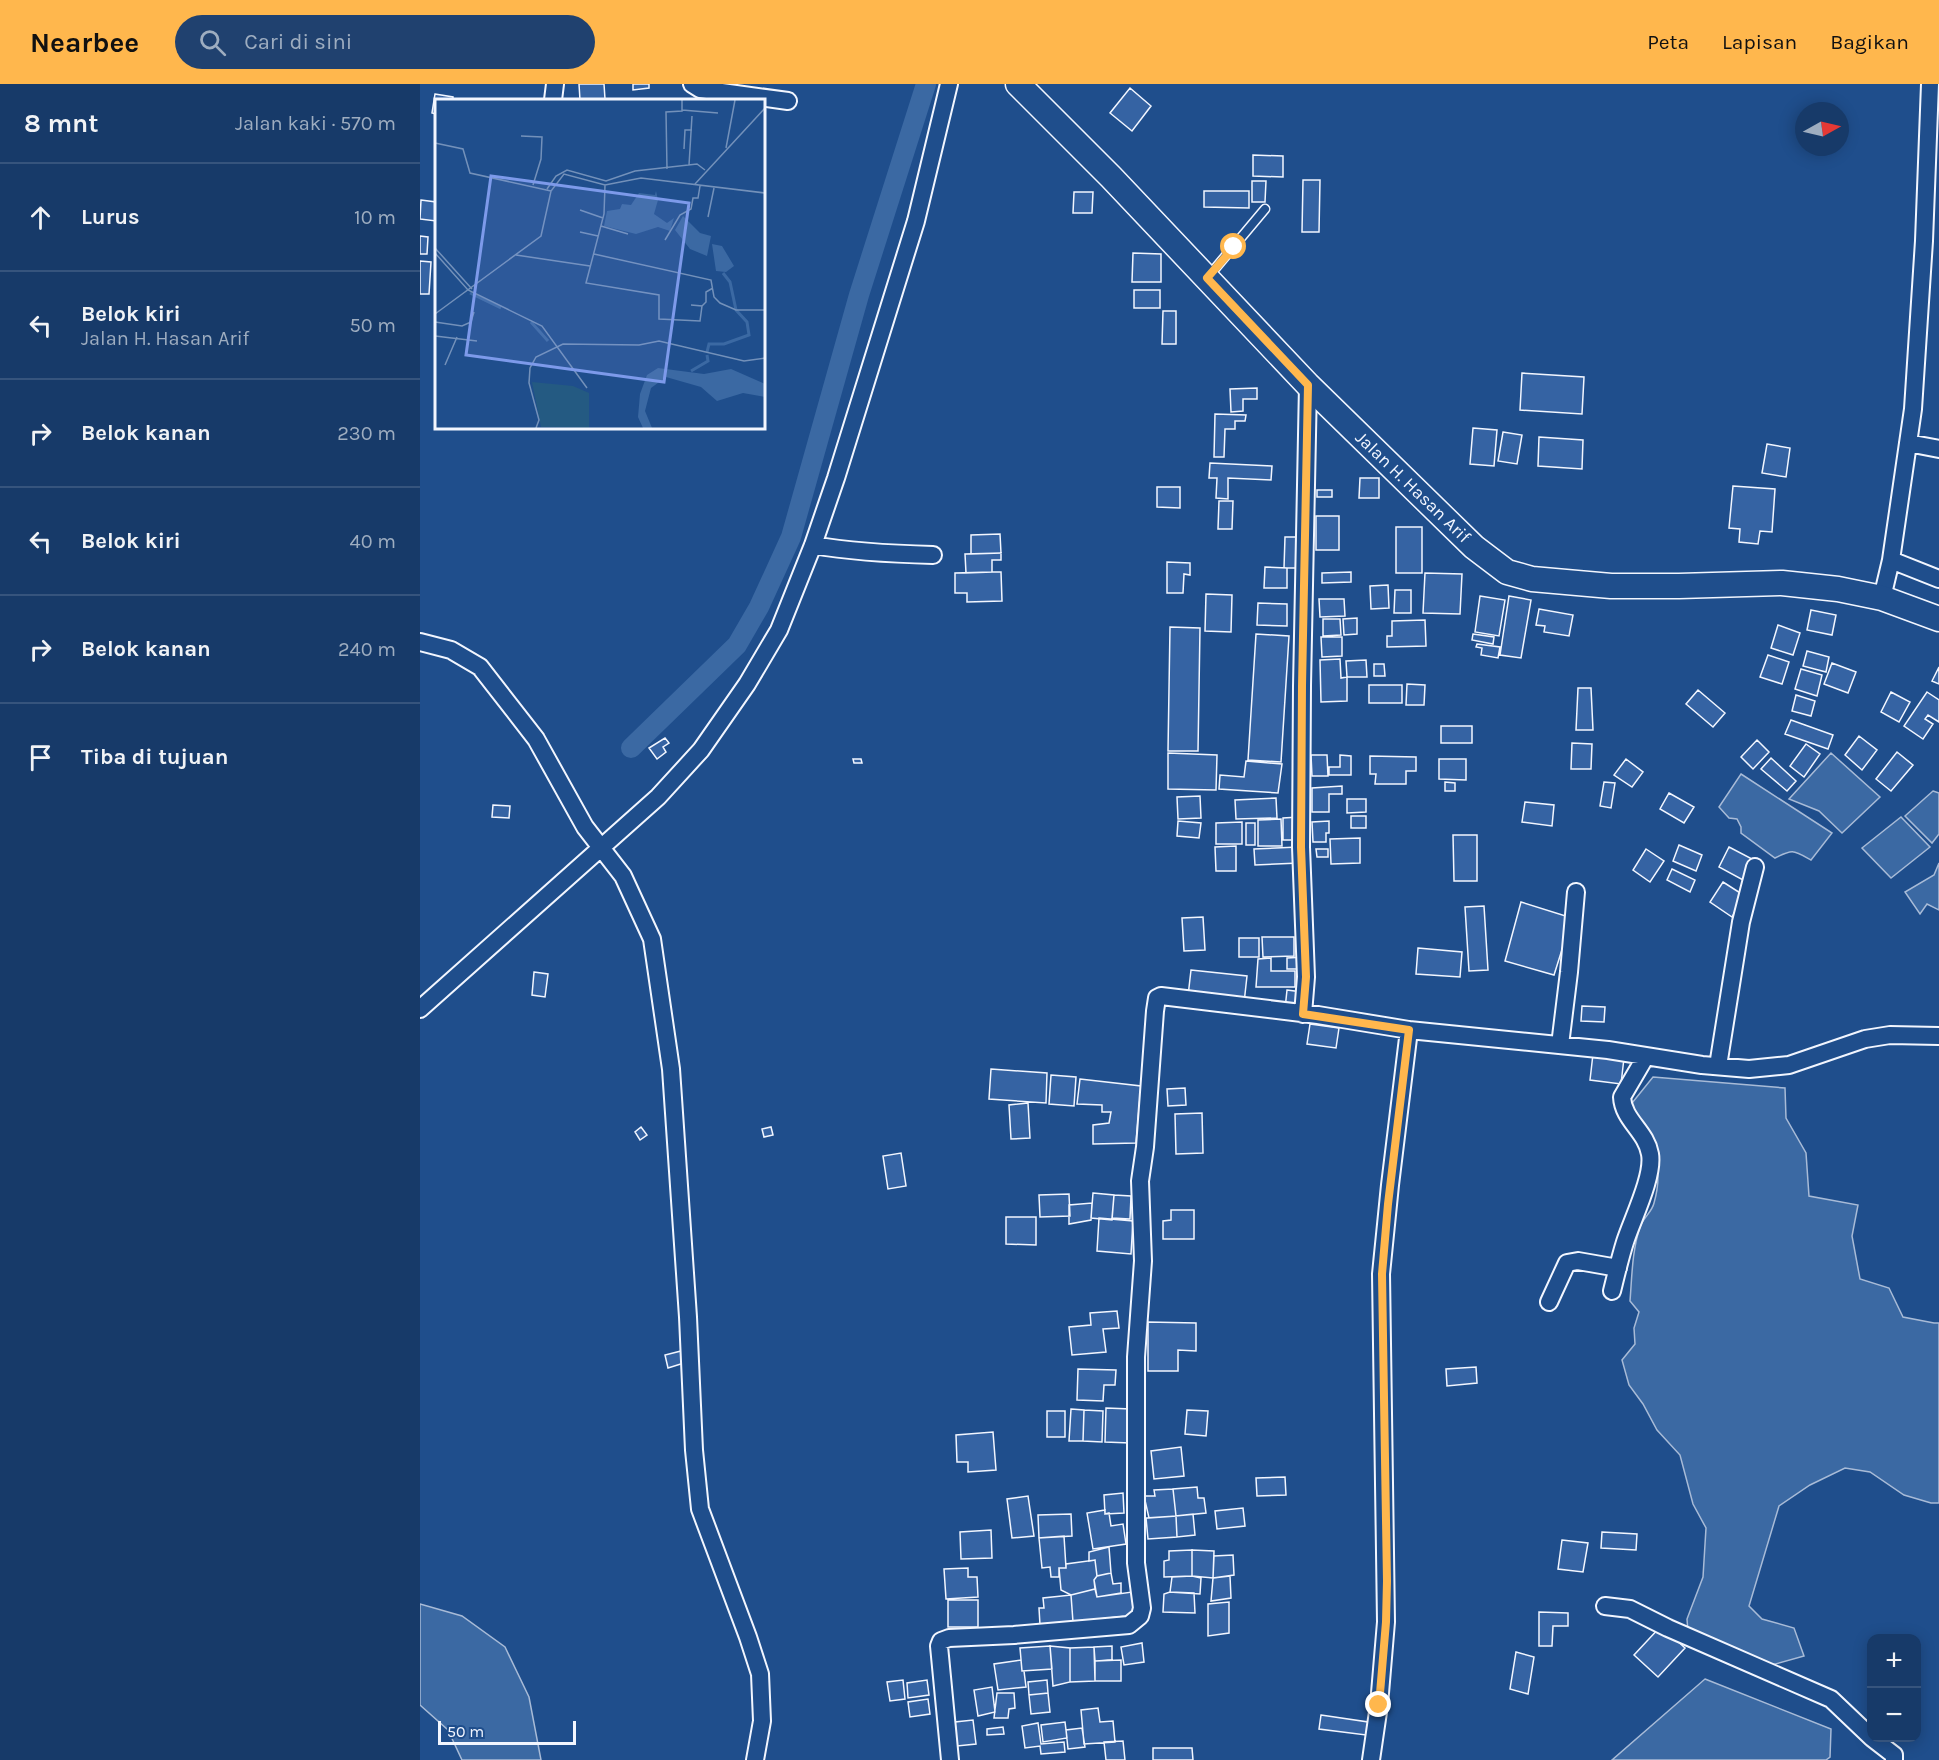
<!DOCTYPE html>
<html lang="id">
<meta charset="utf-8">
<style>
:root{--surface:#173a69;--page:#20416f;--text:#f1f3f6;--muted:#9eadc0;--line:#36547d;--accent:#ffb74d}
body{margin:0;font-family:Karla,sans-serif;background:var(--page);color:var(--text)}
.controls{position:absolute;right:18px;bottom:18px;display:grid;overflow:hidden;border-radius:12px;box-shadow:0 3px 15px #0003}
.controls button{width:54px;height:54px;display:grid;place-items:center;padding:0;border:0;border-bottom:2px solid var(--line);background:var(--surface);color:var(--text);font:30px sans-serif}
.compass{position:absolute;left:1375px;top:18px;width:54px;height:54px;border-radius:50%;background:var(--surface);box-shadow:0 3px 15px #0003;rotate:82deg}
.scale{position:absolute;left:18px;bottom:15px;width:138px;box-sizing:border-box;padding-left:6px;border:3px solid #f2f6ff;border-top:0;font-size:16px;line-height:21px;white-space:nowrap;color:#f2f6ff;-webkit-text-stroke:4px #1f4e8c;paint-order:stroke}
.stop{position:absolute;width:18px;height:18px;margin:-14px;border:4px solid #ffb74d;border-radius:50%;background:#fff}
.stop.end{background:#ffb74d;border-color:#fff;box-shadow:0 2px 6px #0008}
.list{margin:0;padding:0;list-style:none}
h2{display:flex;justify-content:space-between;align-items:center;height:78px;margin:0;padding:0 24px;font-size:26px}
h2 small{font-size:20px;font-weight:400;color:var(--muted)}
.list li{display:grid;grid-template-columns:39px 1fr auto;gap:18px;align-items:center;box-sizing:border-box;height:108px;padding:0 24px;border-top:2px solid var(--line)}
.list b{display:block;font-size:22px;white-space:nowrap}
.list p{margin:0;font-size:20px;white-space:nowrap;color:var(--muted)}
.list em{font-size:20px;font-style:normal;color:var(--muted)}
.icon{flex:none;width:33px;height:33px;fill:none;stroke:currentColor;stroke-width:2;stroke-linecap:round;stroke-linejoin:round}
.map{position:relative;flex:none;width:1519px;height:1676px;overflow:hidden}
header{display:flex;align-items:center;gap:36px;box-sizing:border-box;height:84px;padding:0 30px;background:var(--accent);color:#111}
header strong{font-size:28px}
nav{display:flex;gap:33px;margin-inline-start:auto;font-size:21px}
.search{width:420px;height:54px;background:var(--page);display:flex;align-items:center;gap:15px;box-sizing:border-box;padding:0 21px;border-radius:33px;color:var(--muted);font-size:22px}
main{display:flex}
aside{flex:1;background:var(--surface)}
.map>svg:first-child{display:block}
.water{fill:#3b69a3;stroke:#a8bbd7;stroke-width:1.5}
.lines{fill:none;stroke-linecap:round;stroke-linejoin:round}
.canal{stroke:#3b69a3;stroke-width:20}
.building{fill:#3563a3;stroke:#f2f6ff;stroke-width:1.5}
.service-casing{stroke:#f2f6ff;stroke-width:11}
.minor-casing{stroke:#f2f6ff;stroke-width:20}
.secondary-casing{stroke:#f2f6ff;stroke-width:27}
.service{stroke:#1f4e8c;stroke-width:8}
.minor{stroke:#1f4e8c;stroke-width:16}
.secondary{stroke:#1f4e8c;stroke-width:24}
.route{stroke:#ffb74d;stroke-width:8}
.labels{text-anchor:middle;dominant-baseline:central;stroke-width:4.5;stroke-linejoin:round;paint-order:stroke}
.street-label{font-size:18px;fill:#f2f6ff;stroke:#1f4e8c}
.inset-river{fill:none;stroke:#3b69a3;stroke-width:3}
.inset-road{fill:none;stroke:#7391ba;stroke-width:1.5}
.view{fill:#7d9aea;fill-opacity:0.15;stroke:#7d9aea;stroke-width:3}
.inset-edge{fill:none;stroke:#f2f6ff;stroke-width:3}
</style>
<header>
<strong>Nearbee</strong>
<div class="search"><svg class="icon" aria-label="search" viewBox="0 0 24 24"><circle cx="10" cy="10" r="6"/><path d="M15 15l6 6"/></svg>Cari di sini</div>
<nav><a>Peta</a><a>Lapisan</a><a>Bagikan</a></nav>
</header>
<main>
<aside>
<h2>8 mnt<small>Jalan kaki · 570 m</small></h2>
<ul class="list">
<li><svg class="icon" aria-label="ahead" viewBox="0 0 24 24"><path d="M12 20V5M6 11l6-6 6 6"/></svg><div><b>Lurus</b></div><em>10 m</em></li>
<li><svg class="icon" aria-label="left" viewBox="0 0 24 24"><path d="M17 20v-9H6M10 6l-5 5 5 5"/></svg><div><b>Belok kiri</b><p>Jalan H. Hasan Arif</p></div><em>50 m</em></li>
<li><svg class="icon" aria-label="right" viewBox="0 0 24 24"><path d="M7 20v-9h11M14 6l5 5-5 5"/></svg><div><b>Belok kanan</b></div><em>230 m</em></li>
<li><svg class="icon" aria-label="left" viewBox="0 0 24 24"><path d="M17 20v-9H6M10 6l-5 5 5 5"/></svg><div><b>Belok kiri</b></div><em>40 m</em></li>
<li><svg class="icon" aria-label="right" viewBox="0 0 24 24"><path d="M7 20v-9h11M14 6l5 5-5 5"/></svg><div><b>Belok kanan</b></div><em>240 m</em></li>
<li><svg class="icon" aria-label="arrive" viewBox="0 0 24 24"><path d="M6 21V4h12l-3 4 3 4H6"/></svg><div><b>Tiba di tujuan</b></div></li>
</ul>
</aside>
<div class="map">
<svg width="1519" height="1676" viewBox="0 0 1519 1676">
<rect width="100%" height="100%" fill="#1f4e8c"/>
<path class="water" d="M1411,669L1460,713L1422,749L1399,727L1369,715Z
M1321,690L1412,749L1391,776C1373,766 1373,765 1355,774L1321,749V743L1317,735L1309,734L1299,723Z
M1513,707L1519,709V750L1512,759L1485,732Z
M1481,733L1510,763L1471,794L1442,764Z
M1519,779V826L1507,820L1500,830L1485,808L1514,791Z
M1233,993L1365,1004L1366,1034L1386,1069L1389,1112L1438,1121L1432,1152L1440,1195L1469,1204L1483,1233L1514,1239H1519V1419H1511L1484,1411L1450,1388L1425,1384L1390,1401L1359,1422L1329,1522L1342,1535L1374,1544L1384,1572L1352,1581L1268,1548L1267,1535L1283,1493L1286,1444L1273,1420L1260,1371L1237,1346L1223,1320L1209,1301L1202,1276L1215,1260L1214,1244L1219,1228L1210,1217C1212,1192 1212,1167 1220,1143C1223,1134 1232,1128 1234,1119C1246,1077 1230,1057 1208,1024Z
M0,1520L42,1532L85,1563L109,1613L121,1676H42L28,1646L0,1621Z
M1285,1595L1411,1645L1410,1673L1406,1676H1192Z"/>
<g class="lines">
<path class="canal" d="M211,664L317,561L339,523L371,453L439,211L506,0"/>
</g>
<path class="building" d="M159,0H184L185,15L160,16Z
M213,0H229V4L213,6Z
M710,4L731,22L712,47L690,29Z
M15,10L33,13V16H16V30L12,29Z
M833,71L863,72V93L833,92Z
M883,96H900L899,148H882Z
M832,97H846L845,118H832Z
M784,107H829V124L784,123Z
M654,108H673L672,129H653Z
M1,116L16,118V137L0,135Z
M0,152L8,153L7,170H0Z
M713,169L741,170V198H712Z
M0,177L11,178L9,210H0Z
M714,206H740V224H714Z
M743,227H756V260H742Z
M1102,289L1164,293L1162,330L1100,326Z
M837,304V315H823V327L811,328L810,305Z
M795,330L826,331L825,337H815V345H805L804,373H794Z
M1053,344L1077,346L1074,382L1050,380Z
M1083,348L1102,351L1097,380L1078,377Z
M1119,353L1163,356L1162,385L1118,382Z
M1347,360L1370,364L1366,393L1342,389Z
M790,379L852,382L851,396L808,394V415L796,414L797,394H789Z
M940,394H959V414H939Z
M1313,402L1355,405L1352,448L1340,447L1338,460L1319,458L1320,445L1309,444Z
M737,403H760V424L737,423Z
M897,406H912V413H897Z
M799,417H813L812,445H798Z
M896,432H919V466H896Z
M976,443H1002V489H976Z
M580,450L581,469L551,470V451Z
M865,453H882V484H864Z
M581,469V476H572V488L546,489L545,470Z
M747,478L770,479V491L764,490L763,509H747Z
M845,483L867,484V504H844Z
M572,488H581L582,517L547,518V509H535V489Z
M931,488V498L902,499V489Z
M1005,489L1042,490L1040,530L1003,529Z
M968,501L969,524L951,525L950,502Z
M975,506H991V529H974Z
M786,510L812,511L811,548L785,547Z
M1060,512L1085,516L1079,552L1055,548Z
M1089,512L1111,516L1101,574L1080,571Z
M899,515H924L925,532L900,533Z
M838,519L867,520V542L837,541Z
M1119,525L1153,531L1149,552L1124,548L1125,542L1116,541Z
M1391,526L1416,531L1412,551L1387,546Z
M937,534V550L924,551L923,535Z
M903,535H920L921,551L903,552Z
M1005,536L1006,562L967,563V552H972V537Z
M1358,541L1380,549L1373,571L1351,564Z
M750,543L780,544L778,667H748Z
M836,550L869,552L861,678L828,676Z
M1053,550L1074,553L1073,560L1052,556Z
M901,553H922V572L902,573Z
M1057,560L1080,563L1078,574L1061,571L1062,564L1056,563Z
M1387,567L1409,573L1406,588L1383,582Z
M1348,571L1369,578L1362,600L1340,593Z
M920,575L921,594L927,593V617L901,618L900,576Z
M946,576L947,593H927L926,577Z
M1412,579L1436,588L1428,609L1404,600Z
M954,580H964L965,592H954Z
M1519,583V600L1512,597Z
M1381,585L1402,591L1397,612L1375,605Z
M987,600L1005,601L1004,621H986Z
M949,601H982V619H949Z
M1158,604H1171L1173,646H1156Z
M1278,606L1305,629L1293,643L1266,620Z
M1471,608L1490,618L1479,638L1461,628Z
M1507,608L1519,616V638L1508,631L1505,635L1513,640L1503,655L1484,642Z
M1376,611L1395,617L1391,632L1372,627Z
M1371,636L1413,651L1408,665L1365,650Z
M1021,642H1052V659H1021Z
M1439,652L1457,666L1442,686L1425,671Z
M245,654L249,659L243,663L246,668L237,675L229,664Z
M1337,656L1349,668L1333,685L1321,673Z
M1152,659L1172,660L1171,685H1151Z
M1386,660L1400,670L1384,693L1370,682Z
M1477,668L1493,681L1471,707L1456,695Z
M748,669L797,671L796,706L748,705Z
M891,671H907L908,692H892Z
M920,671L931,672V691H909V683H920Z
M950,672L996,673V687H986V700H955L956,690H950Z
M1351,674L1376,697L1367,707L1341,685Z
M433,675H441L442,679H434Z
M1019,675H1046V696L1019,695Z
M1206,675L1223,688L1212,703L1194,691Z
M826,677L862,680L858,709L799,705L800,691L824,693Z
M1025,698L1035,699V707H1025Z
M1184,698L1195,699L1191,724L1180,722Z
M922,702V710H909V728H892V704Z
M1249,709L1274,723L1264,739L1240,725Z
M780,712L781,734L758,735L757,713Z
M856,714L857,734L816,735L815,716Z
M927,715H946V728L927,729Z
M1105,718L1134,721L1132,742L1102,738Z
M73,721L90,722L89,734L72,733Z
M931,732H946V744H931Z
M879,733V756H863V734Z
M861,735L862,762H838V736Z
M758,737L781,739L779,754L757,752Z
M909,737V749H906V758H893L892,738Z
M822,738V760H796V739Z
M826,739H835V761H826Z
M1033,751H1057V797H1034Z
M940,754V779L911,780L910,755Z
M1259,761L1282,771L1276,787L1253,777Z
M816,762V787H796L795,763Z
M878,763L879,779L835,781L834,765Z
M1309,763L1334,776L1323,796L1299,783Z
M896,765H908V773H897Z
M1226,765L1244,777L1230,798L1213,786Z
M1252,785L1275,796L1270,808L1247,796Z
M1303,798L1325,812L1312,833L1290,818Z
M1101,818L1152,834L1134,891L1085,877Z
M1064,822L1068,886L1049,887L1045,823Z
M783,833L785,866L764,867L762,834Z
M842,853H874V872L843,873Z
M819,854H839V873H819Z
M998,864L1042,868L1040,893L996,890Z
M885,873V885H867V874Z
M851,874V887H875V903H836L838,875Z
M771,886L827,892L824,919L768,912Z
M114,888L128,890L125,913L112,911Z
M867,906L882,908L881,926L865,925Z
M1162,922L1185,923L1184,938L1161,937Z
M890,940L919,944L916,964L887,960Z
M1173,970L1204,974L1201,1000L1170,996Z
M571,985L627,989L626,1019L569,1015Z
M631,991L656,993L654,1022L629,1020Z
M660,995L721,1002L716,1059L673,1060V1041L689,1039L691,1028H682V1021L657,1020Z
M765,1004L766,1021L748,1022L747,1005Z
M608,1019L610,1054L591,1055L589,1021Z
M782,1029L783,1069L756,1070L755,1030Z
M221,1043L227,1051L220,1056L215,1048Z
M351,1043L353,1051L344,1053L342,1045Z
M481,1069L486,1102L468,1105L463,1072Z
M673,1109L694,1111L692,1136L671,1134Z
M649,1110L650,1132L620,1133L619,1111Z
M694,1111L711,1112L710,1135L692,1134Z
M672,1119L671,1136L649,1140V1121Z
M751,1126H774V1155H743V1137L751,1136Z
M586,1133H616V1161L586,1160Z
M679,1134L713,1137L711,1170L677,1167Z
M697,1227L699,1244L683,1245L686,1268L652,1271L649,1243L671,1241L670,1229Z
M728,1238L776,1239V1267L758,1266V1287H728Z
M261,1267L264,1279L248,1284L245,1271Z
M1056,1283L1057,1299L1027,1302L1026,1285Z
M658,1285L696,1286L695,1301H684L683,1317L657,1316Z
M686,1324L711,1325L710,1359L685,1358Z
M651,1325L664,1326L663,1357H649Z
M664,1326L683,1327L682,1358L663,1357Z
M767,1326L788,1327L786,1352L765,1350Z
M627,1327H645V1353H627Z
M573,1348L576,1386L548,1388V1378H537L536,1351Z
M761,1363L764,1392L734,1395L731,1367Z
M865,1393L866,1411L837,1412L836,1394Z
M777,1403L778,1414H784L786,1429L756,1432L753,1405Z
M753,1405L756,1432L729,1434L724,1412H735L734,1406Z
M703,1409L704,1429L685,1430L684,1411Z
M608,1412L614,1452L592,1454L587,1415Z
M823,1424L825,1442L797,1445L795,1427Z
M685,1426V1430L689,1429L691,1442L703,1440L706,1460L673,1465L667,1429Z
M651,1430L652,1452L619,1454L618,1431Z
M773,1430L775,1451L757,1453L756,1432Z
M756,1432L757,1453L728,1455L726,1434Z
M571,1446L572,1474L541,1475L540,1448Z
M1182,1448L1217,1450L1216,1466L1181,1464Z
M644,1452L646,1484H639V1493H631L630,1483L622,1484L619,1454Z
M1142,1456L1168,1459L1163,1488L1138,1485Z
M689,1463L691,1489L677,1492L675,1476L669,1477V1468Z
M772,1466L794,1467L793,1494L772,1492Z
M772,1466V1492L744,1493V1477L749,1476V1467Z
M813,1471L814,1491L793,1494L794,1472Z
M675,1476L677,1492L674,1496L675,1505L651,1511L641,1506L639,1484H646V1480Z
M548,1484V1493H557L558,1513L526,1515L524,1485Z
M691,1489L693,1500L701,1499V1509L677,1513L674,1496L677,1492Z
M772,1492L781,1494L780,1510L750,1508L752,1493Z
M810,1492L811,1514L791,1517L793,1494Z
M675,1505L677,1513L712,1508L715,1531L653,1538L651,1511Z
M750,1508L774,1509L775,1529L743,1528L744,1510Z
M651,1511L653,1538L620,1541L619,1524H624L623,1514Z
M528,1516H558V1543H528Z
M809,1518V1549L788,1552V1520Z
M1119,1528L1148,1529V1542H1133L1132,1562H1119Z
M1241,1542L1265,1564L1238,1593L1214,1571Z
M722,1559L724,1578L704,1581L701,1563Z
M630,1562L650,1564V1598L633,1602Z
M630,1562L632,1585L602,1587L600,1564Z
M692,1562V1576L675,1577L674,1563Z
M674,1563L675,1597L650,1598V1564Z
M1096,1568L1114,1573L1108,1610L1090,1605Z
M601,1576L602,1587H604L606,1603L578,1606L574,1580Z
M701,1576V1597H675V1577Z
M483,1596L485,1615L470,1617L467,1598Z
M507,1596L509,1611L488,1614L487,1599Z
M627,1596L628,1609L609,1611L608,1598Z
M572,1603L575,1628L558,1632L554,1606Z
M577,1609H594L595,1624L589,1625L588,1634H574Z
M628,1609L630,1628L611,1630L609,1611Z
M508,1615L510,1630L490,1633L488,1618Z
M678,1624L680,1638L693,1637L695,1658L664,1660L661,1626Z
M901,1631L948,1638L946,1651L899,1645Z
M553,1636L556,1660L537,1662L535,1638Z
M645,1638L647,1654L623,1658L621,1641Z
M618,1639L621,1660L644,1658L645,1668L621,1670L620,1662L605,1664L602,1642Z
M583,1643L584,1650L567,1651V1645Z
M662,1644L665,1663L648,1665L646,1646Z
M703,1657L705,1676H686L684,1658Z
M733,1664H772L773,1676H733Z"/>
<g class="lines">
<g class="service-casing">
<path id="service" d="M788,193L845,125"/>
</g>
<g class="minor-casing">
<path id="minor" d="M272,0L280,5L368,17
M133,16L135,0
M1488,359L1519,365
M393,461C433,468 472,470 513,471
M1471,476L1519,495
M1462,514L1471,476L1493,325L1504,157L1510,0
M0,558L31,566L60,583L116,655L165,743L203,792L232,855L251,985L268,1233L274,1366L280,1425L328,1553L340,1590L342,1637L335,1676
M0,925L238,713L281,666L327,600L359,546L393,461L416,394L496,137L529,0
M883,930L886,893L881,763L882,602L888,301
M1140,961L1149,888L1156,808
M1298,982L1321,838L1335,783
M1192,1207C1196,1191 1200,1174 1205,1158C1212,1136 1234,1092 1230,1070C1226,1047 1203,1036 1202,1013L1226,972
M1129,1218L1147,1179L1158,1177L1198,1184
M1185,1522L1210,1525L1248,1544L1411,1615L1452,1654L1474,1671V1676
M530,1676L519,1562L521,1557L529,1554L594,1551L709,1541L720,1532L722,1524L716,1479V1273L723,1177L720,1097L725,1063L735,927L737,914L741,912L898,931L989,946L1188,966L1282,981L1329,985L1369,981L1445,955L1470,951L1519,952
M951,1676L959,1621L966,1538L961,1190L970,1101L989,946"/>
</g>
<g class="secondary-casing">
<path id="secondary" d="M598,0L691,93L888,301L1054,463L1087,488L1112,495L1191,502H1259L1362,499L1418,505L1462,514L1519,535"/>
</g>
<use href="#service" class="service"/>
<use href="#minor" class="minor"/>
<use href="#secondary" class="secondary"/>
</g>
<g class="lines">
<path class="route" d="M814,163L787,194L888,301L882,602L881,763L886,893L883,930L989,946L968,1120L962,1190L967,1497L966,1538L959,1621"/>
</g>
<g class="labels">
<g class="street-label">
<text transform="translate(993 403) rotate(44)">Jalan H. Hasan Arif</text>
</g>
</g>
<g transform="translate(15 15)">
<rect width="330" height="330" fill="#1f4e8c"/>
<path d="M97,283L138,287L154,294V329L106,328Z" fill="#245a82"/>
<path d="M221,92L223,101L219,115L232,124L239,119L235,132L223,128L201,135L169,127L172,112L185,110L187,105L196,106L204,94L220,96ZM248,117L265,134L276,137L272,157L255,150L240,131ZM277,145L287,147L299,167L291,173L281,172ZM223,269L269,275L296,270L330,285V298L308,294L282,302L266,288L231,278L216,289L210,312L217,329H208L203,318L205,295L212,276Z" fill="#3b69a3"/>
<path class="inset-river" d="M35,194L66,209M96,223L113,242M272,253L274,245H289L314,236L312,223L301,211L295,183L288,174M256,272L273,262L272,256"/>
<path class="inset-road" d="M247,11L283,14M86,37L107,38L106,60L98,86M0,44L28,50L35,74L116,92M291,49L300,1M249,50L250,31H257M254,66L257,17M232,70L231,13L247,12V1M260,85L330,9M170,86L169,115L151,184L224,196V220L265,222L267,207L256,206M112,90L121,77L132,71L171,82L200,72L262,65L270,71M145,111L168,119M273,118L279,89M166,127L193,135M145,133L163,137M230,141L245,116L256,110L258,99H263L265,87M0,149L37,190M0,154L33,191L107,227L152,289M159,155L276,181L279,198L285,204L301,211H330M81,156L155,167M267,207L271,203V193L278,189M0,215L106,137L116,92L129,75L170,86L206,79L330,94M0,223L27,227L36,223L39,213M0,237L42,242M10,266L22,238M101,329L104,321L94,284L95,269L101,258L128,245L204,246L224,242L309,262L330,259"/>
<path class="view" d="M56,77L254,104L229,283L31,256Z"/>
<rect width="330" height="330" class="inset-edge"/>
</g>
</svg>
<div class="controls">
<button>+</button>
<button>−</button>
</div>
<svg class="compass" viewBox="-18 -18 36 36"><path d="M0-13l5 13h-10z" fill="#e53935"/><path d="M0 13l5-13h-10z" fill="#9eadc0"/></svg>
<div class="scale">50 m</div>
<div class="stop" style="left:814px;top:163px"></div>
<div class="stop end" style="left:959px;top:1621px"></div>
</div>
</main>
